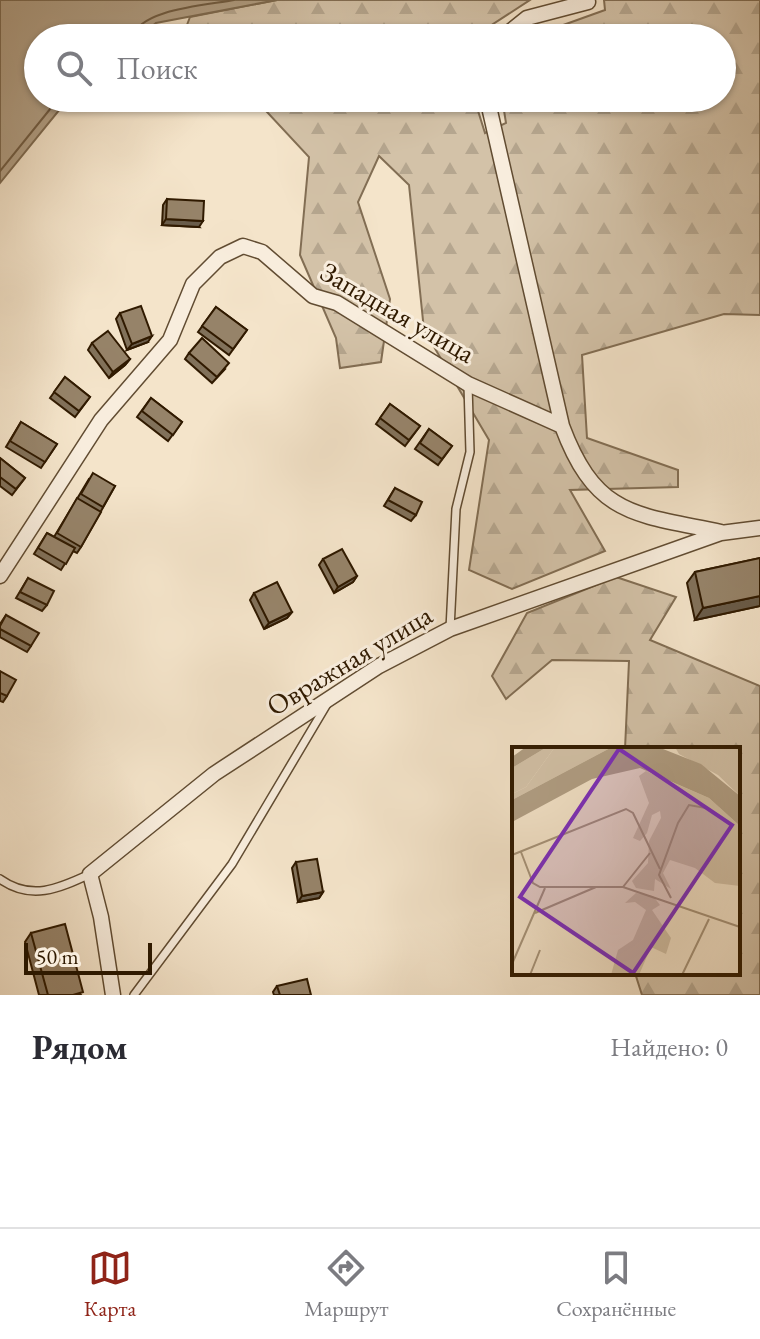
<!DOCTYPE html>
<html lang="ru">
<meta charset="utf-8">
<style>
:root{--surface:#fff;--page:#f7f7f7;--text:#2b2b33;--muted:#7c7c81;--line:#e1e1e2;--accent:#8f2418}
body{margin:0;font-family:"EB Garamond",serif;background:var(--page);color:var(--text)}
.scale{position:absolute;left:24px;bottom:20px;width:128px;box-sizing:border-box;padding-left:8px;border:4px solid #301a00;border-top:0;font-size:22px;line-height:28px;white-space:nowrap;color:#301a00;-webkit-text-stroke:6px #f8eddd;paint-order:stroke}
.list{margin:0;padding:0;list-style:none}
h2{display:flex;justify-content:space-between;align-items:center;height:104px;margin:0;padding:0 32px;font-size:34px}
h2 small{font-size:26px;font-weight:400;color:var(--muted)}
.icon{flex:none;width:44px;height:44px;fill:none;stroke:currentColor;stroke-width:2;stroke-linecap:round;stroke-linejoin:round}
.map{position:relative;flex:none;width:760px;height:995px;overflow:hidden}
.search{position:absolute;background:var(--surface);box-shadow:0 2px 6px #0004;left:24px;right:24px;top:24px;height:88px;display:flex;align-items:center;gap:20px;box-sizing:border-box;padding:0 28px;border-radius:44px;color:var(--muted);font-size:30px}
.sheet{height:232px;background:var(--surface)}
nav{display:flex;justify-content:space-around;align-items:center;box-sizing:border-box;height:112px;border-top:2px solid var(--line);background:var(--surface);font-size:22px;color:var(--muted)}
nav a{display:grid;justify-items:center;gap:4px}
nav .on{color:var(--accent)}
.map>svg:first-child{display:block}
.forest{fill:url(#forest-firs);stroke:#826e54;stroke-width:2}
.water{fill:#b19f85;stroke:#7d6a50;stroke-width:2}
.lines{fill:none;stroke-linecap:round;stroke-linejoin:round}
.shore{stroke:#705c42;stroke-width:2}
.service-casing{stroke:#614c32;stroke-width:10}
.minor-casing{stroke:#614c32;stroke-width:17}
.service{stroke:#f8eddd;stroke-width:7}
.minor{stroke:#f8eddd;stroke-width:14}
.wall{fill:#81715a;stroke:#301a00;stroke-width:2}
.shaded-wall{fill:#695c4a;stroke:#301a00;stroke-width:2}
.building{fill:#968369;stroke:#301a00;stroke-width:2}
.labels{text-anchor:middle;dominant-baseline:central;stroke-width:6;stroke-linejoin:round;paint-order:stroke}
.street-label{font-size:28px;fill:#301a00;stroke:#f8eddd}
.inset-road{fill:none;stroke:#a69379;stroke-width:2}
.view{fill:#7b2cbf;fill-opacity:0.15;stroke:#7b2cbf;stroke-width:4}
.inset-edge{fill:none;stroke:#301a00;stroke-width:4}
</style>
<div class="map">
<svg width="760" height="995" viewBox="0 0 760 995">
<defs>
<pattern id="forest-firs" width="22" height="20" patternUnits="userSpaceOnUse" patternTransform="scale(2)"><rect width="22" height="20" fill="#d3c2a8"/><path d="M5 1l3.5 6h-7zM16 11l3.5 6h-7z" fill="#b5a68f"/></pattern>
</defs>
<rect width="100%" height="100%" fill="#f4e4ca"/>
<filter id="stains"><feTurbulence type="fractalNoise" baseFrequency=".0025" numOctaves="4"/><feColorMatrix values="0 0 0 0 .2 0 0 0 0 .09 0 0 0 0 .02 0 0 0 .5 -.17"/></filter>
<radialGradient id="worn" r=".72"><stop offset=".6" stop-color="#630" stop-opacity="0"/><stop offset="1" stop-color="#630" stop-opacity=".3"/></radialGradient>
<path class="forest" d="M277,0H530L487,28L480,38H182L190,17Z
M604,0H760V315L724,314L582,355L587,438L678,470V487L570,490L605,551L512,589L469,570L489,440L424,330L409,185L379,156L358,202L390,299L381,362L340,368L336,338L300,255L309,157L254,98H474L485,133L506,123L502,98H722V38H527L605,10Z
M616,577L676,597L650,640L760,686V995H642L635,973H738V749H625L629,661L552,660L506,699L492,676L527,613Z"/>
<path class="water" d="M0,0H277L156,23L138,38H38V98H69L0,183Z"/>
<g class="lines">
<path class="shore" d="M133,38C137,9 209,5 234,0
M0,171L59,98"/>
<g class="service-casing">
<path id="service" d="M450,629L456,509L470,452L468,385
M0,879C31,901 58,889 90,874
M134,995L232,864L327,704"/>
</g>
<g class="minor-casing">
<path id="minor" d="M502,38L527,18L588,2
M487,98L562,426C596,517 635,514 721,532
M0,576L101,420L170,340L193,284L220,257L243,246L262,252L313,296L337,303L468,384L562,426
M113,995L101,917L90,874L214,774L379,666L450,629L721,533L760,528"/>
</g>
<use href="#service" class="service"/>
<use href="#minor" class="minor"/>
</g>
<path class="wall" d="M167,199L199,227L162,225L163,205Z
M216,307L247,330L229,355L198,332Z
M120,313L148,342L127,350L116,319Z
M92,343L130,359L125,365L109,378L88,350Z
M189,353L225,369L212,383L185,359Z
M65,377L90,397L75,417L50,398Z
M151,398L182,422L168,441L137,417Z
M390,404L420,426L405,446L376,424Z
M21,422L57,444L41,468L6,447Z
M429,429L452,446L438,465L415,449Z
M0,458L25,478L12,495L0,486Z
M89,479L115,486L81,547L77,553L73,551L61,570L34,554L47,533L54,537Z
M395,488L416,515L411,521L384,506Z
M760,558V606L695,620L687,583L695,572Z
M323,559L357,576L353,582L334,593L319,565Z
M28,578L47,605L42,611L16,598Z
M254,593L292,612L287,618L264,629L250,600Z
M6,615L31,646L27,652L0,637V624Z
M0,671L7,696L3,702L0,701Z
M296,862L323,892L319,898L298,902L292,868Z
M31,933L81,995H39L25,942Z
M277,986L311,995H274L273,992Z"/>
<path class="shaded-wall" d="M166,219L203,221L199,227L162,225Z
M152,336L148,342L127,350L132,344Z
M130,359L125,365L109,378L113,372Z
M357,576L353,582L334,593L338,587Z
M760,596V606L695,620L703,608Z
M292,612L287,618L264,629L269,623Z
M323,892L319,898L298,902L302,896Z"/>
<path class="building" d="M167,199L204,201L203,221L166,219Z
M141,306L152,336L132,344L120,313Z
M216,307L247,330L233,349L202,326Z
M108,331L130,359L113,372L92,343Z
M202,338L229,363L217,377L189,353Z
M65,377L90,397L79,411L54,392Z
M151,398L182,422L173,435L142,411Z
M390,404L420,426L409,440L380,418Z
M21,422L57,444L45,462L10,441Z
M429,429L452,446L442,459L420,443Z
M0,458L25,478L16,489L0,477Z
M93,473L115,486L103,507L81,494Z
M395,488L422,502L416,515L388,500Z
M77,498L101,512L81,547L57,533Z
M47,533L75,548L66,564L38,548Z
M342,549L357,576L338,587L323,559Z
M760,558V596L703,608L695,572Z
M28,578L54,591L47,605L20,592Z
M277,582L292,612L269,623L254,593Z
M6,615L39,633L31,646L0,629V626Z
M0,671L16,680L7,696L0,693Z
M317,859L323,892L302,896L296,862Z
M65,924L83,992L73,995H48L31,933Z
M307,979L311,995H280L277,986Z"/>
<g class="labels">
<g class="street-label">
<text transform="translate(398 312) rotate(30)">Западная улица</text>
<text transform="translate(349 660) rotate(-31)">Овражная улица</text>
</g>
</g>
<g transform="translate(512 747)">
<rect width="228" height="228" fill="#f4e4ca"/>
<path d="M35,0H43L14,40L0,47V21Z" fill="#d3c2a8"/>
<path d="M43,0H100L0,53V47L14,40ZM134,24L197,51L228,79V139L203,136L183,121L158,113L151,126L159,142L143,132L142,144L124,141L120,134L136,116L137,94L149,71L148,64L140,68L135,86L128,94L121,91L137,56L127,29ZM124,146L141,149L148,158L140,163L159,191L154,207L139,200L127,228H99L106,203L121,193L134,163L123,155L113,156Z" fill="#d3c2a8"/>
<path d="M163,0H228V49L206,28L167,7Z" fill="#d3c2a8"/>
<path d="M14,0H35L0,21V10ZM100,0L151,2L189,17L228,49V79L197,51L128,21L80,32L0,75V53Z" fill="#b19f85"/>
<path class="inset-road" d="M9,105L21,136L28,140H111L228,180M0,108L114,62L121,66L148,122M111,140L138,106M159,151L147,128L166,76L177,58L194,61M23,166L84,140M0,217L33,141M18,228L28,203M170,228L197,172"/>
<path class="view" d="M107,2L220,78L121,226L8,150Z"/>
<rect width="228" height="228" class="inset-edge"/>
</g>
<rect width="100%" height="100%" filter="url(#stains)"/>
<rect width="100%" height="100%" fill="url(#worn)"/>
</svg>
<div class="scale">50 m</div>
<div class="search"><svg class="icon" aria-label="search" viewBox="0 0 24 24"><circle cx="10" cy="10" r="6"/><path d="M15 15l6 6"/></svg>Поиск</div>
</div>
<section class="sheet">
<h2>Рядом<small>Найдено: 0</small></h2>
<ul class="list">
</ul>
</section>
<nav>
<a class="on"><svg class="icon" aria-label="map" viewBox="0 0 24 24"><path d="M3 6l6-2 6 2 6-2v14l-6 2-6-2-6 2zM9 4v14M15 6v14"/></svg>Карта</a>
<a><svg class="icon" aria-label="directions" viewBox="0 0 24 24"><path d="M12 3l9 9-9 9-9-9zM9 14v-3h6M13 9l2 2-2 2"/></svg>Маршрут</a>
<a><svg class="icon" aria-label="saved" viewBox="0 0 24 24"><path d="M7 4h10v16l-5-4-5 4z"/></svg>Сохранённые</a>
</nav>
